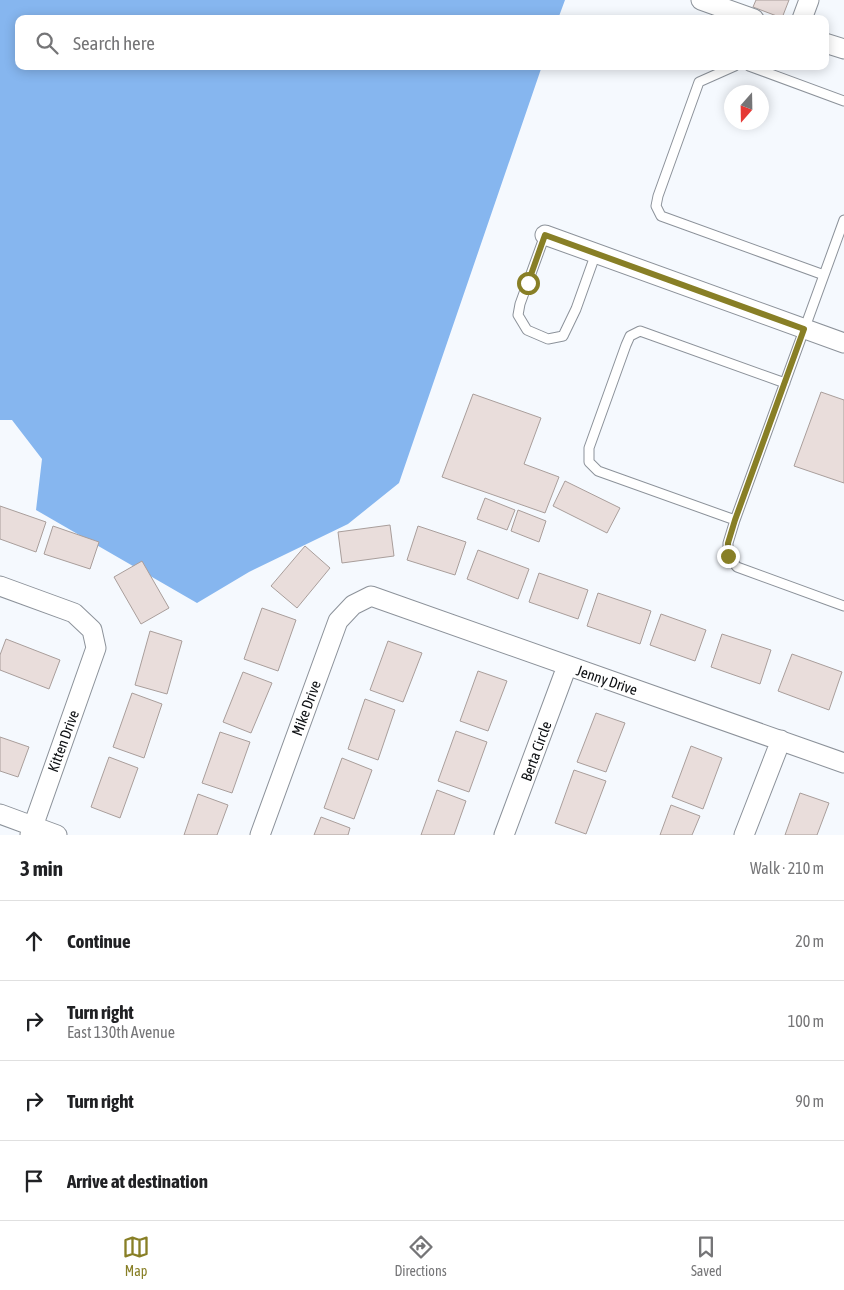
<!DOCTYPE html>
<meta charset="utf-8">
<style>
:root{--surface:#fff;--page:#f6f6f6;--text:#202124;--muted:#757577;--line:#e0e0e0;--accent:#887f26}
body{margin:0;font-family:"Asap Condensed",sans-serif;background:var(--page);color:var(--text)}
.compass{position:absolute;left:724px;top:85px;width:45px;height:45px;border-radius:50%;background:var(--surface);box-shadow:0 2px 12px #0003;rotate:200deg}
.stop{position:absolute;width:15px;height:15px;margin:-11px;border:4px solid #887f26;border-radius:50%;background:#fff}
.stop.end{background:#887f26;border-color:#fff;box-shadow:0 1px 5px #0008}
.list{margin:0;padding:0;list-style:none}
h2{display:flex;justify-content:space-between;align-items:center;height:65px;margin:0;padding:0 20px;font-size:21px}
h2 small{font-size:16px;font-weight:400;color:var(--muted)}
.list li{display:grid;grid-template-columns:32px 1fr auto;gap:15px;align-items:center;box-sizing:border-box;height:80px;padding:0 20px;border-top:1px solid var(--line)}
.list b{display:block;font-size:19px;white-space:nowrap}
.list p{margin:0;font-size:16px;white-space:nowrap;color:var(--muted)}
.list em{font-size:16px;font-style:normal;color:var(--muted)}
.icon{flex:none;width:28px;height:28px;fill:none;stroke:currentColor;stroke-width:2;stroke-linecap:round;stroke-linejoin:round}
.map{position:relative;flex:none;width:844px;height:835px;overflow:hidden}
.search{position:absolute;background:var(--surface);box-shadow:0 2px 12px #0003;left:15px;right:15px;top:15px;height:55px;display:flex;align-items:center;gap:12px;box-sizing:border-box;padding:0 18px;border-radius:10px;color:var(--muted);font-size:19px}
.sheet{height:385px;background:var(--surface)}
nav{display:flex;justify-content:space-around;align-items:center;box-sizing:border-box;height:70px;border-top:1px solid var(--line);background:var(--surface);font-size:14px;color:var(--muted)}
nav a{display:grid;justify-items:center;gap:2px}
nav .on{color:var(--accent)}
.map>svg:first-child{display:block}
.forest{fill:#86b6ef}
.building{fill:#e9dddb;stroke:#a99e9b}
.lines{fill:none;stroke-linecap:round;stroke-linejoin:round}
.lane-casing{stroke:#8c929a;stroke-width:11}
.street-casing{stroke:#8c929a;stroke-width:21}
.lane{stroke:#fff;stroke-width:9}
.street{stroke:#fff;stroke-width:19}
.route{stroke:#887f26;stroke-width:6}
.labels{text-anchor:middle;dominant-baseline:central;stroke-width:5;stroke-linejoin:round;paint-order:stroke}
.street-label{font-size:15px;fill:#0e1013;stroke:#fff}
</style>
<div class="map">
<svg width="844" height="835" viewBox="0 0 844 835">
<rect width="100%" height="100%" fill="#f5f9fe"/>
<path class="forest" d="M0,0H565L558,19H19V66H542L399,483L348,524L249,572L197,603L36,510L42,459L12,420H0Z"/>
<path class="building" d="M756,0H789L782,18L753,7Z
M821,392L844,400V483L794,466Z
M473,394L541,418L524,464L559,477L545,513L442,477Z
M565,481L620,508L607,533L553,506Z
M485,498L515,510L507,530L477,519Z
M0,506L46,522L36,552L0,539Z
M518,510L546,521L539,542L511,531Z
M390,525L394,556L342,563L338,532Z
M53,526L99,542L90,569L44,554Z
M418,526L466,542L455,575L407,560Z
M305,546L330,568L297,608L271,586Z
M478,550L529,569L518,599L467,579Z
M142,561L169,608L141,624L114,577Z
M539,573L588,590L578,619L529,602Z
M598,593L651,611L640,644L587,626Z
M262,608L296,620L278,671L244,659Z
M661,614L706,630L695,661L650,645Z
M150,631L182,641L167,694L135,685Z
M722,634L771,650L760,684L711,667Z
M6,639L60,660L49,689L0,670V655Z
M388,641L422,653L403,702L370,690Z
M792,654L842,672L829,710L778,691Z
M478,671L507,681L488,731L460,721Z
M243,672L272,683L251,733L223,722Z
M132,693L162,704L144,758L113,747Z
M365,699L395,710L378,760L348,749Z
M596,713L625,723L606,772L577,762Z
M456,731L487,742L469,792L438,781Z
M220,732L250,742L232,793L202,783Z
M0,737L29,747L18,777L0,771Z
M691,746L722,758L703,809L672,797Z
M109,757L138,768L120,818L91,807Z
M342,758L372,770L354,819L324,808Z
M574,770L606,781L586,834L555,823Z
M437,790L466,801L454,835H421Z
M800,793L829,803L817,835H785Z
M198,794L228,805L217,835H184Z
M671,805L700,816L692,835H660Z
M321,817L350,828L348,835H314Z"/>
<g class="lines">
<g class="lane-casing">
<path id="lane" d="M735,66L699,82L658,196L656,206L661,216L824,275
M749,66L844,101
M545,235L520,304L518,315L527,330L548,339L563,336L576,309L596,253
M785,383L640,331L630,336L626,345L589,448V462L598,471L735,520L844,220
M735,520L728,543V556L737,567L844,606"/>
</g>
<g class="street-casing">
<path id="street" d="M701,0L754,19
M802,19L809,0
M825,43L844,49
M545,235L844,343
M0,586L74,613L92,630L96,648L30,835
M0,814L57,835
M260,835L338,621L353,605L371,596L844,763
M504,835L567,666
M744,835L781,740"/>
</g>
<use href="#lane" class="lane"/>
<use href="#street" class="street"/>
</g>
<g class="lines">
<path class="route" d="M528,283L545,235L804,329L735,520L728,543V556"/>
</g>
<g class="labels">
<g class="street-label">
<text transform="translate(607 680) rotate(19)">Jenny Drive</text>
<text transform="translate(306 708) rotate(-70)">Mike Drive</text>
<text transform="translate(63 741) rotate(-70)">Kitten Drive</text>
<text transform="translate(536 751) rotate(-70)">Berta Circle</text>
</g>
</g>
</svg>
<svg class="compass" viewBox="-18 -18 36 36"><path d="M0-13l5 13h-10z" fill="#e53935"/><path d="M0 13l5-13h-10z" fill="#757577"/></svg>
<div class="stop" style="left:528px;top:283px"></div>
<div class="stop end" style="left:728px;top:556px"></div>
<div class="search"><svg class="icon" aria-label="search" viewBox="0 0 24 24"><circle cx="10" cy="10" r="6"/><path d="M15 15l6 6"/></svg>Search here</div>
</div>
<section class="sheet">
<h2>3 min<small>Walk · 210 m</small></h2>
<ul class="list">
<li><svg class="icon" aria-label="ahead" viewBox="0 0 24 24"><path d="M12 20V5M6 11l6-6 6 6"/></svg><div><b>Continue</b></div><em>20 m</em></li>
<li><svg class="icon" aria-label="right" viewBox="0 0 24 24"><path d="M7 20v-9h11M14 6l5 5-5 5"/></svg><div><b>Turn right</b><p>East 130th Avenue</p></div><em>100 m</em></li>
<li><svg class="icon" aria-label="right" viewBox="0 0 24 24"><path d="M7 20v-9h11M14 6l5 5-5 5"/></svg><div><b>Turn right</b></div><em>90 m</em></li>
<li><svg class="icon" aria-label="arrive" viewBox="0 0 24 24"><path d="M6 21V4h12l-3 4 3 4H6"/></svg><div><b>Arrive at destination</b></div></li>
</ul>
</section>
<nav>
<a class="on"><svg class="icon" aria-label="map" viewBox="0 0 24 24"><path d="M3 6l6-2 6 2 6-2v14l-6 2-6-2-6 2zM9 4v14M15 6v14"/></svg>Map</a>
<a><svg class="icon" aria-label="directions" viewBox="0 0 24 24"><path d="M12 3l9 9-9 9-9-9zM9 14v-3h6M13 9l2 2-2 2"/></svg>Directions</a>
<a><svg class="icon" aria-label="saved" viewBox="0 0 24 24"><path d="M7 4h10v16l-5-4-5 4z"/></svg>Saved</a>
</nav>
